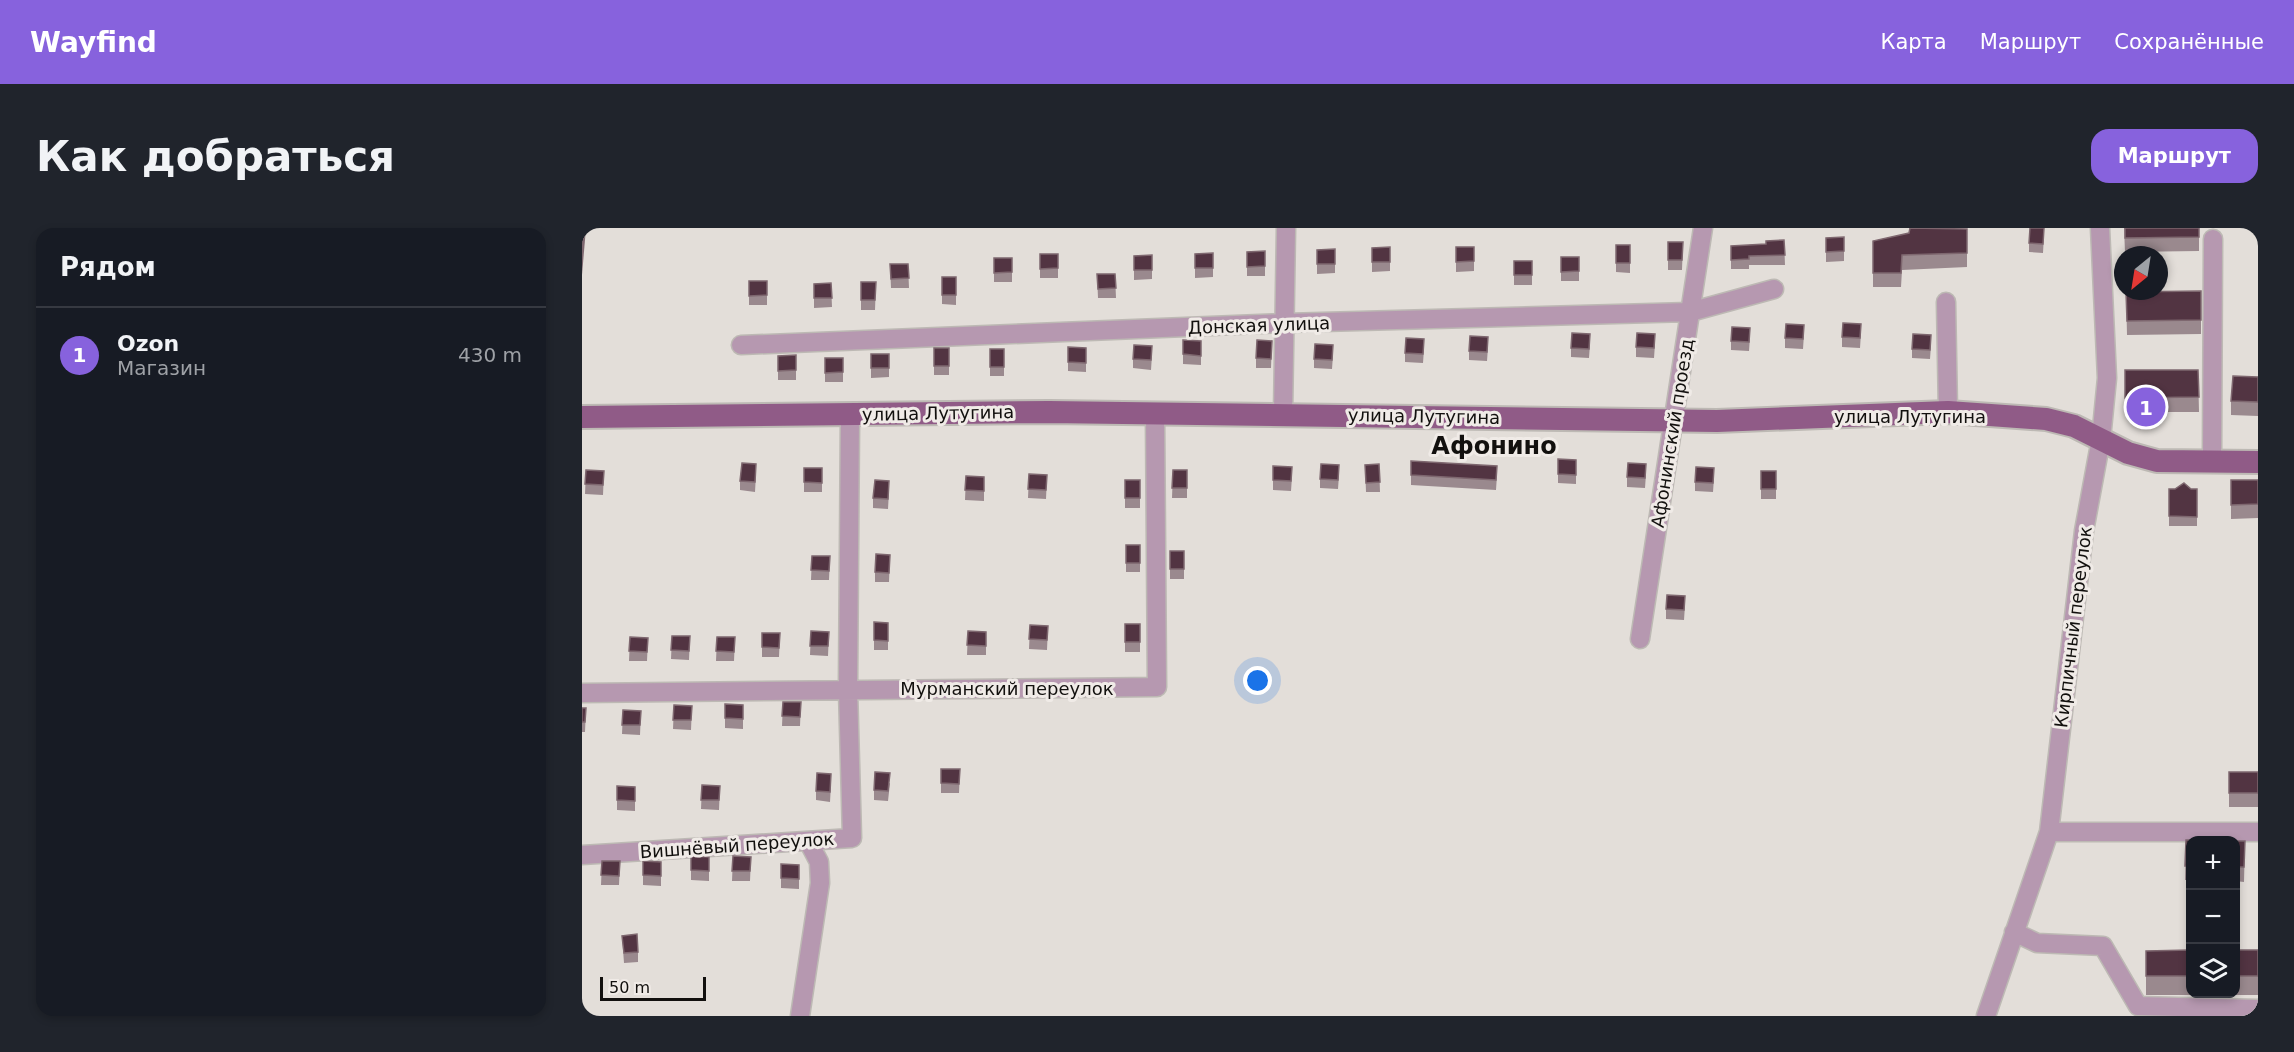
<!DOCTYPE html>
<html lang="ru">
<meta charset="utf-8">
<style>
:root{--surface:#171b24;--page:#20242c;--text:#f1f3f6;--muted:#9ea1a6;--line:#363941;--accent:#8762dd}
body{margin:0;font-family:"DejaVu Sans",sans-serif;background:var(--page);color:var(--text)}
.controls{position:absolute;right:18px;bottom:18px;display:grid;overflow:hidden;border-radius:12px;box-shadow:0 3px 9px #0003}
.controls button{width:54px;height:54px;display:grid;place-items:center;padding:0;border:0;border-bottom:2px solid var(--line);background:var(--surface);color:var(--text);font:30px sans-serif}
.compass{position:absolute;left:1532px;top:18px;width:54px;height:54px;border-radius:50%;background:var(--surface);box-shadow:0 3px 9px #0003;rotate:210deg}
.scale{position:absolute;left:18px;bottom:15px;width:106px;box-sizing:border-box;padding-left:6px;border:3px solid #12100e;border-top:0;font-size:16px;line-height:21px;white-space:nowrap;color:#12100e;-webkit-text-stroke:4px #f0ebe7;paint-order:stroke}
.you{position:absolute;left:676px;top:453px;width:21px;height:21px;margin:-15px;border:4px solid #fff;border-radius:50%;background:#1a73e8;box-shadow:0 0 0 9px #1a73e833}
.badge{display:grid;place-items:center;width:39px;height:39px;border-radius:50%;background:var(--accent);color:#fff;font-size:20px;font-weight:700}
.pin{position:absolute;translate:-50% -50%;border:3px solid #fff;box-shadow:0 2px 6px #0006}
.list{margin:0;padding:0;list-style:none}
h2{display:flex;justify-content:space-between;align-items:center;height:78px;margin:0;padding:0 24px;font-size:26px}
h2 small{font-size:20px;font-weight:400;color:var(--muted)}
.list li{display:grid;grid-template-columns:39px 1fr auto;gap:18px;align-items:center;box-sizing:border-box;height:96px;padding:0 24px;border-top:2px solid var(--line)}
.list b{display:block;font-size:22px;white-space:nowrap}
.list p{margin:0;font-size:20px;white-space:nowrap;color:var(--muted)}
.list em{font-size:20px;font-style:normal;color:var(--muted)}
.icon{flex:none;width:33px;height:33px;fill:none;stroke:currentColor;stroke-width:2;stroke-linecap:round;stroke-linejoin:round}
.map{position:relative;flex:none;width:1676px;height:788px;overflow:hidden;border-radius:18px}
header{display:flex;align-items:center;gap:36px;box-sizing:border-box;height:84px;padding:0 30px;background:var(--accent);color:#fff}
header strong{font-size:28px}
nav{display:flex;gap:33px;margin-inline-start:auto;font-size:21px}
.intro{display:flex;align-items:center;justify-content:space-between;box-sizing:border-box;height:144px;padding:0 36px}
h1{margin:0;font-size:42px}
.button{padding:15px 27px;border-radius:18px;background:var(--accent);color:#fff;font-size:21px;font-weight:700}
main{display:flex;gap:36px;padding:0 36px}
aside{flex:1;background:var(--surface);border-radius:18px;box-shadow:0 3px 9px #0003}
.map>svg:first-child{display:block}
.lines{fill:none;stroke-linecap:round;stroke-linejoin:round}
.minor-casing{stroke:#bdb9b4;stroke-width:21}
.major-casing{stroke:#bdb9b4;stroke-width:26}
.minor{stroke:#b698b0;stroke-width:18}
.major{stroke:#905b87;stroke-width:22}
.wall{fill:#9a898e}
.shaded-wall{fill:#7e676f}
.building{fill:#523442;stroke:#7e676f;stroke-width:1.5}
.labels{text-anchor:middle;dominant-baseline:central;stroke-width:6;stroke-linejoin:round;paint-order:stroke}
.street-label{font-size:18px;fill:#12100e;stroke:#f0ebe7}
.district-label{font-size:24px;font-weight:bold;fill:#12100e;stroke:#f0ebe7}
</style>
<header>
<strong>Wayfind</strong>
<nav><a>Карта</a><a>Маршрут</a><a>Сохранённые</a></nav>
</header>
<div class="intro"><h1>Как добраться</h1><a class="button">Маршрут</a></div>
<main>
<aside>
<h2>Рядом<small></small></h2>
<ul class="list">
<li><span class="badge">1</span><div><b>Ozon</b><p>Магазин</p></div><em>430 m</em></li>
</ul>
</aside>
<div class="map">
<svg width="1676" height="788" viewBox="0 0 1676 788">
<rect width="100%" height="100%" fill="#e3ded9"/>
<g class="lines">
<g class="minor-casing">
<path id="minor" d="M1364,74L1366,184
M159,117L703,95L1108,84L1192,61
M701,186L704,0
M1630,234L1631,11
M1058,411L1121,0
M0,465L575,459L573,185
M1467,604H1676
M0,627L270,610L266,461L268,187
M1432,704L1455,715L1521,718L1556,778L1676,781
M218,788L238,655L237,634L226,613
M1404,788L1467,604L1502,303L1519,211L1525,150L1518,0"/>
</g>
<g class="major-casing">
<path id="major" d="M0,189L467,184L1135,193L1366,184L1464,191L1492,198L1546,225L1575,233L1676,234"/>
</g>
<use href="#minor" class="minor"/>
<use href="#major" class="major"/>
</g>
<path class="wall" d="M1542,0H1617V23L1543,24Z
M1385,1V39L1320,42L1319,59H1291V13Z
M1462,7L1461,25L1447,24V15Z
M1262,9V33L1244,34V10Z
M1202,12L1203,37H1167V41H1149V18L1184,16Z
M1086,14H1101L1100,42H1086Z
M1034,17H1048V45L1034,44Z
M808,19V43L790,44V20Z
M874,19H892V43L874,44Z
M753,21V45L735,46V22Z
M683,23V48H665V24Z
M631,25V49L613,50V26Z
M458,26H476V50H458Z
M570,27V51L552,52V28Z
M979,29H997V53H979Z
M412,30H430V54H412Z
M932,33H950V57H932Z
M308,36H326L327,60H309Z
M515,46H533L534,70H516Z
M360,49H374V77L360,76Z
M167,53H185V77H167Z
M279,54H294L293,82H279Z
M249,55L250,79L232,80V56Z
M1619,63V106L1545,107L1544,64Z
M1279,105L1278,120L1260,119V109Z
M1222,106L1221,121L1203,120V110Z
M1168,109L1167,123L1149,122V113Z
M690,113L689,140H674V130Z
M1008,116L1007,130L989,129V120Z
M1073,116L1072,130L1054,129V119Z
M1349,117L1348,131L1330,130V121Z
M906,119L905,133L887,132V123Z
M352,120H367V147H352Z
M408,121H422V148H408Z
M842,121L841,135L823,134V125Z
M619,123V137L601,136V126Z
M289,126H307V149L289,150Z
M214,127V152H196V128Z
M570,127L569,142L551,140V131Z
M751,127L750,141L732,140V131Z
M243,130H261V154H243Z
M504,130V144L486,143V134Z
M1543,142H1616L1617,184H1543Z
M1676,149V188L1649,187V173Z
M797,236L798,264H784L783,237Z
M222,240H240V264H222Z
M4,242L22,243L21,267L3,266Z
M591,242H605V270H590Z
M994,242V256L976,255V246Z
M1179,243H1194V271H1179Z
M174,246L173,264L158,262V253Z
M447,246L465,247L464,271L446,270Z
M1064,246L1063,260L1045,259V249Z
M757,247L756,261L738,260V251Z
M829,247H915L914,262L829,257Z
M384,248L402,249V273L383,272Z
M710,249L709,263L691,262V252Z
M1132,250L1131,264L1113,263V254Z
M543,252H558V280H543Z
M1649,252H1676V290L1649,291Z
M1587,261H1615V298H1587Z
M307,263L306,281L291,280V270Z
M544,317H558V344H544Z
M588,323H602V351H588Z
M308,327L307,354H293V344Z
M230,328H248L247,352H229Z
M1103,377L1102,392L1084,391V381Z
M292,394L306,395V422H292Z
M543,396H558V424H543Z
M448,397L466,398L465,422L447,421Z
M229,403L247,404L246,428L228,427Z
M386,403L404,404V427H385Z
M180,405H198L197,429H180Z
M90,408H108L107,432L89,431Z
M48,409L66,410L65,433H47Z
M135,409H153L152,433H134Z
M201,474H219L218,498H200Z
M143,476L161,477V501L143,500Z
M92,477L110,478L109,502L91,501Z
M0,480H4L3,504H0Z
M41,482L59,483L58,507L40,506Z
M359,541H378L377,565H359Z
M1647,544H1676V579H1647Z
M308,555L306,573L292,572V562Z
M249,556L248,574L234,572V563Z
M120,557L138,558L137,582L119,581Z
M35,558L53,559V583L35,582Z
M1604,612H1608V652H1603Z
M1653,613H1663L1662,654L1653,653Z
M109,628L127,629V653L109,652Z
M151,628L169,629L168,653H150Z
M20,633H38L37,657H19Z
M61,633L79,634V658L61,657Z
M199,636L217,637V661L199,660Z
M40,708L56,724V734L42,735Z
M1608,722V765H1653V722H1676V767H1564V723Z"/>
<path class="shaded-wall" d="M2,0H4L0,47V28Z"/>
<path class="building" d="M0,0H2L0,28Z
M1328,0L1385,1V25L1320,27L1319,45H1291V13L1327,5Z
M1448,0H1462L1461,16L1447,15Z
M1543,0H1617V9L1543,10Z
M1262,9V23L1244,24V10Z
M1202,12L1203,27L1167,28V31L1149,32V18L1184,16V13Z
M1086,14H1101L1100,32H1086Z
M1034,17H1048V35H1034Z
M808,19V34H790V20Z
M874,19H892V33L874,34Z
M753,21V36H735V22Z
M683,23V38L665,39V24Z
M631,25V40H613V26Z
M458,26H476V40L458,41Z
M570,27V42H552V28Z
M979,29H997V43L979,44Z
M412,30H430V44L412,45Z
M932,33H950V47H932Z
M308,36H326L327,50L309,51Z
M515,46H533L534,60L516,61Z
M360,49H374V67H360Z
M167,53H185V67L167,68Z
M279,54H294L293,72H279Z
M249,55L250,70H232V56Z
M1619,63V92L1545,93L1544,64Z
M1261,95L1279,96L1278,110L1260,109Z
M1204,96L1222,97L1221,111L1203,110Z
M1150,99L1168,100L1167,114L1149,113Z
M990,105L1008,106L1007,121L989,120Z
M1055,105L1073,106L1072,120L1054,119Z
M1331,106L1349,107L1348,122L1330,121Z
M888,108L906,109L905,124L887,123Z
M824,110L842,111L841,126L823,125Z
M601,112L619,113V128L601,126Z
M675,112L690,113L689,131L674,130Z
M733,116L751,117L750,132L732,131Z
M552,117L570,118L569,132L551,131Z
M486,119L504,120V135L486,134Z
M352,120H367V138H352Z
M408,121H422V139H408Z
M289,126H307V140H289Z
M214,127V142L196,143V128Z
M243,130H261V144L243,145Z
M1543,142H1616L1617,169L1543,170Z
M1651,148L1676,149V174L1649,173Z
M976,231L994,232V247L976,246Z
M829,233L915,238L914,252L829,247Z
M160,235L174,236L173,254L158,253Z
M1046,235L1064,236L1063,250L1045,249Z
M739,236L757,237L756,252L738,251Z
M797,236L798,254L784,255L783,237Z
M691,238L710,239L709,253L691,252Z
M1114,239L1132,240L1131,255L1113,254Z
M222,240H240V255L222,254Z
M4,242L22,243L21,257L3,256Z
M591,242H605V260H590Z
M1179,243H1194V261H1179Z
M447,246L465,247L464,262L446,261Z
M384,248L402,249V263L383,262Z
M293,252L307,253L306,271L291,270Z
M543,252H558V270H543Z
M1649,252H1676V276L1649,277Z
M1602,255L1609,261H1615V289L1587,288V261H1593Z
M544,317H558V335H544Z
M588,323H602V341H588Z
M294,326L308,327L307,345L293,344Z
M230,328H248L247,343L229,342Z
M1085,367L1103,368L1102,382L1084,381Z
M292,394L306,395V413L292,412Z
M543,396H558V414H543Z
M448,397L466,398L465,412L447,411Z
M229,403L247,404L246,418H228Z
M386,403L404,404V418L385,417Z
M180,405H198L197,420L180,419Z
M90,408H108L107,423L89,422Z
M48,409L66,410L65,424L47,423Z
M135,409H153L152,424L134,423Z
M201,474H219L218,489L200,488Z
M143,476L161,477V491L143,490Z
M92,477L110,478L109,492H91Z
M0,480H4L3,494H0Z
M41,482L59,483L58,497H40Z
M359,541H378L377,556L359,555Z
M293,544L308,545L306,563L292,562Z
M1647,544H1676V565H1647Z
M235,545L249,546L248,564L234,563Z
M120,557L138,558L137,572H119Z
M35,558L53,559V573L35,572Z
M1604,612H1647H1608V638H1603Z
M1653,613H1663L1662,639H1653Z
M109,628L127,629V643L109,642Z
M151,628L169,629L168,643H150Z
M20,633H38L37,648L19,647Z
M61,633L79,634V648L61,647Z
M199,636L217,637V651L199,650Z
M55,706L56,724L42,725L40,708Z
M1608,722V748H1564V723Z
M1653,722H1676V748H1653Z"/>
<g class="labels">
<g class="street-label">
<text transform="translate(677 97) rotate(-2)">Донская улица</text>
<text transform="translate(356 185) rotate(-1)">улица Лутугина</text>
<text transform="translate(842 188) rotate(1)">улица Лутугина</text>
<text x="1328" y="188">улица Лутугина</text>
<text transform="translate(1090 205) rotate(-81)">Афонинский проезд</text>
<text transform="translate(1491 399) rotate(-83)">Кирпичный переулок</text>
<text x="425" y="460">Мурманский переулок</text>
<text transform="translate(155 617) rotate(-4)">Вишнёвый переулок</text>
</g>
<g class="district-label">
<text x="912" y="218">Афонино</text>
</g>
</g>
</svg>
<div class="controls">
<button>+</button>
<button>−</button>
<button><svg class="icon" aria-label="layers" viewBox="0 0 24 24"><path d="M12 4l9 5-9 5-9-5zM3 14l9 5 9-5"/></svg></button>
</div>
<svg class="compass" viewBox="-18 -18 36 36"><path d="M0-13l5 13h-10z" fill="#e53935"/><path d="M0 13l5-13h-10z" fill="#9ea1a6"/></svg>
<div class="scale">50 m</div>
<div class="you"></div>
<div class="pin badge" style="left:1564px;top:179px">1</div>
</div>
</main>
